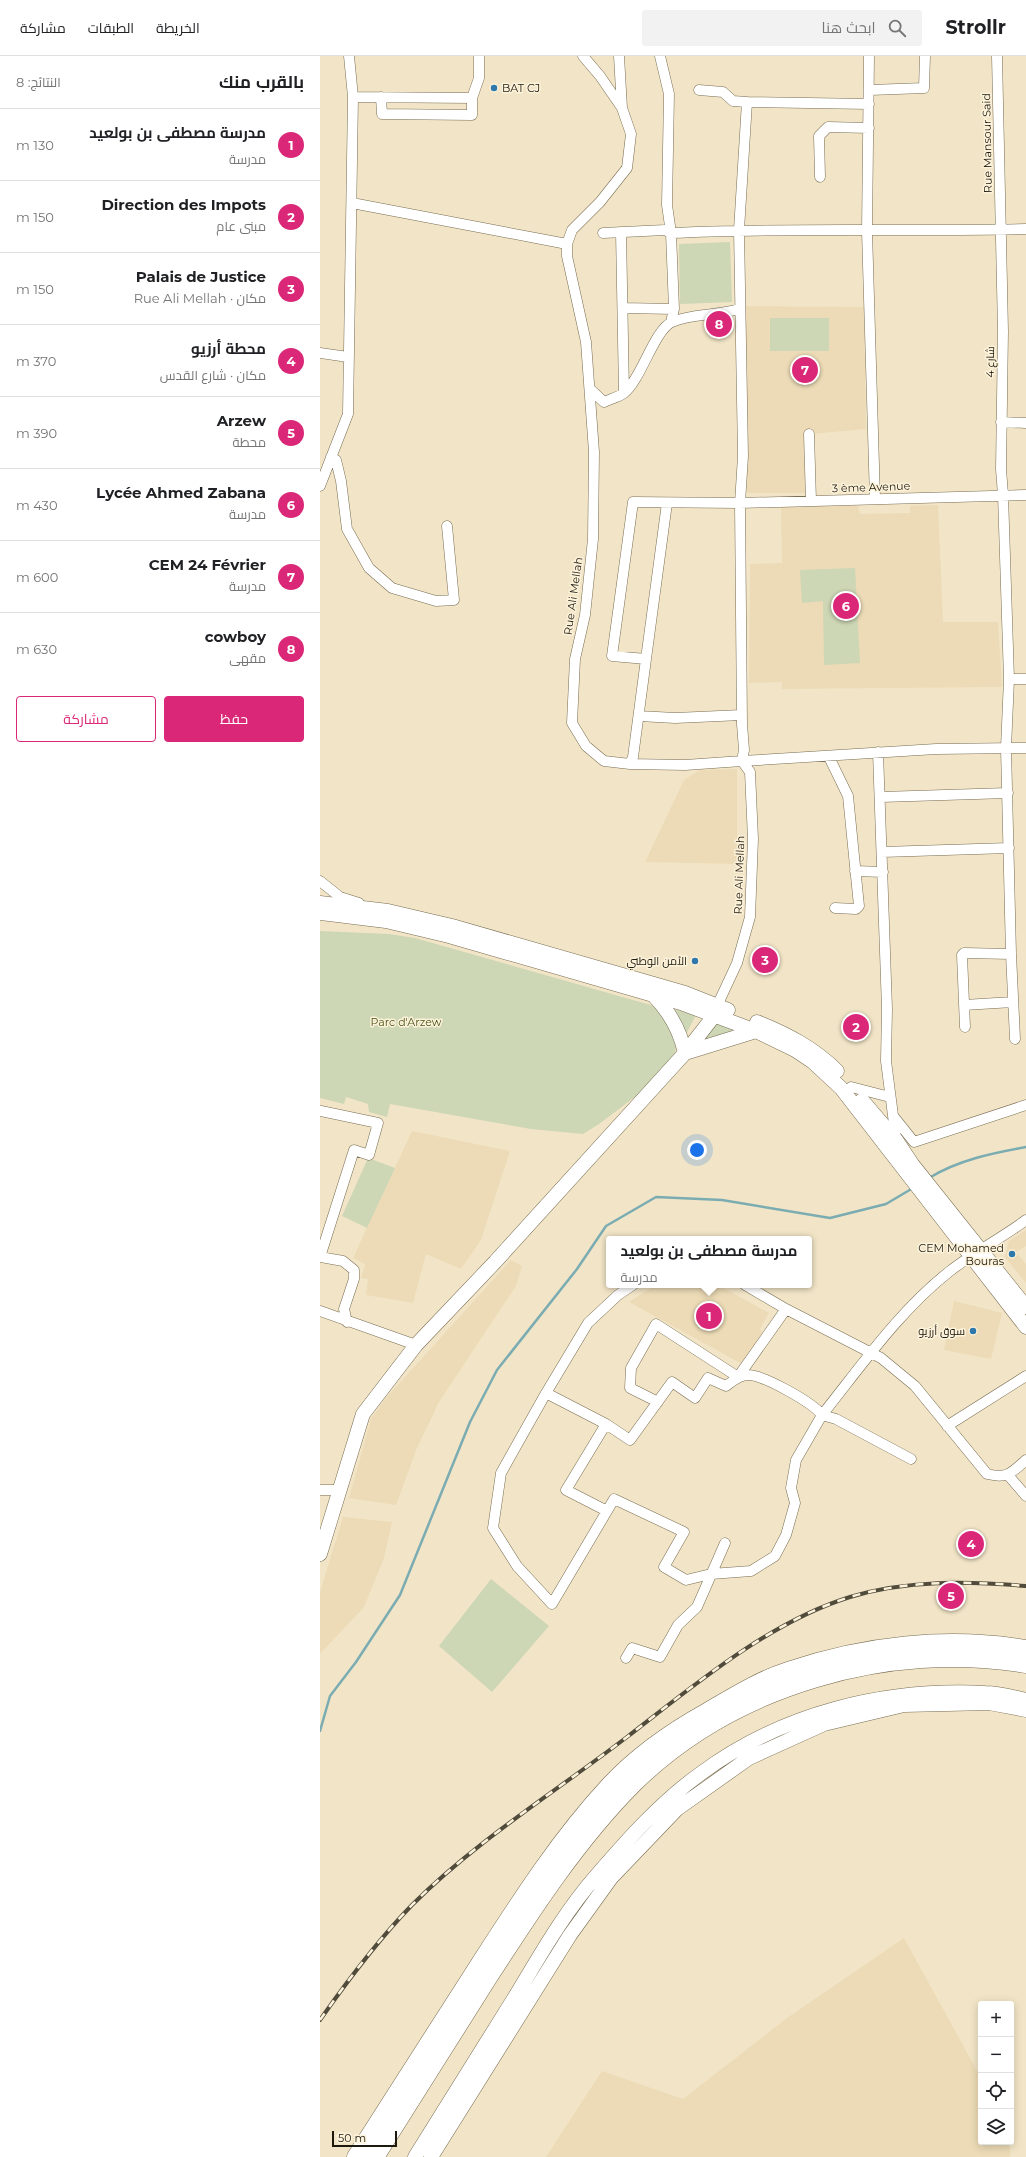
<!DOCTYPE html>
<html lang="ar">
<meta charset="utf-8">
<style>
:root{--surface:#fff;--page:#f2f2f2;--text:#202124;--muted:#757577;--line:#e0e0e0;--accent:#db2777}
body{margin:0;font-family:Montserrat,Cairo,sans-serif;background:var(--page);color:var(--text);direction:rtl}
.controls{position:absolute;right:12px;bottom:12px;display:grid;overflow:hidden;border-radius:4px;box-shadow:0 2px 10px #0003}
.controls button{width:36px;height:36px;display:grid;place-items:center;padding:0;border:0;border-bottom:1px solid var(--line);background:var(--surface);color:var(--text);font:20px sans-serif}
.scale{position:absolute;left:12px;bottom:10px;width:65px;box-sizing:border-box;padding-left:4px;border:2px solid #1d190e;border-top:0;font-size:11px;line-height:14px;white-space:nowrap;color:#1d190e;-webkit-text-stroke:3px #fdf2da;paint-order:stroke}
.you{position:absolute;left:377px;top:1094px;width:14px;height:14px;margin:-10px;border:3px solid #fff;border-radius:50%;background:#1a73e8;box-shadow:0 0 0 6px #1a73e833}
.badge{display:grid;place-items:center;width:26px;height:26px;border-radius:50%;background:var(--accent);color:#fff;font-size:13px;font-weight:700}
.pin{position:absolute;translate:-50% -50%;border:2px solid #fff;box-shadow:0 1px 4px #0006}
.popup{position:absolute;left:286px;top:1180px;width:206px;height:52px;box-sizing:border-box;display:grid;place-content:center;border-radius:4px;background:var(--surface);filter:drop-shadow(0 1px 3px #0005);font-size:13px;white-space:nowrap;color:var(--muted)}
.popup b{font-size:15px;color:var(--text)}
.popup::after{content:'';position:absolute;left:50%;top:100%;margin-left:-8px;border:8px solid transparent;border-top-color:var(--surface)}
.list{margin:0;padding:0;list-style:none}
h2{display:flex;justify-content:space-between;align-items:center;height:52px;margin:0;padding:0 16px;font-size:17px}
h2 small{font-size:13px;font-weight:400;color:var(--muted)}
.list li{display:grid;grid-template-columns:26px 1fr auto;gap:12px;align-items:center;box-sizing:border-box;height:72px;padding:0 16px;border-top:1px solid var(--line)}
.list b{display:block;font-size:15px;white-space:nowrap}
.list p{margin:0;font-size:13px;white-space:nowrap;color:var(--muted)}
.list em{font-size:13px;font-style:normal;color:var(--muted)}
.actions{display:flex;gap:8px;padding:12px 16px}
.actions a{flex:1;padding:9px 0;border:1px solid var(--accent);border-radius:4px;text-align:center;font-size:14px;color:var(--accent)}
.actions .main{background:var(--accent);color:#fff}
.icon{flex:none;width:22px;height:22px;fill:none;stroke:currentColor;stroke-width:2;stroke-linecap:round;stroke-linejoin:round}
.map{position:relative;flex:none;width:706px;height:2101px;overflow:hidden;direction:ltr}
header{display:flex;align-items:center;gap:24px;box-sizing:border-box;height:56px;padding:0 20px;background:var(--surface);border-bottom:1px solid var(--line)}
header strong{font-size:19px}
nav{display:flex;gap:22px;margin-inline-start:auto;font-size:14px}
.search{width:280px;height:36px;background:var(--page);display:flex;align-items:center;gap:10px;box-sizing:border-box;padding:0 14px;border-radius:4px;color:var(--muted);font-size:15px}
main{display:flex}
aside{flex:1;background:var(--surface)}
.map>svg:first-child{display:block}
.built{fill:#ecdbb6}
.green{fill:#cdd6b5}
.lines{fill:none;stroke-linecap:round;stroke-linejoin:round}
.stream{stroke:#7bacb2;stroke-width:2.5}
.street-casing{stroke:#786c51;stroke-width:11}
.secondary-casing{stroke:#786c51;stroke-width:15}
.highway-casing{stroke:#786c51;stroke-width:19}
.street{stroke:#fff;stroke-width:10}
.secondary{stroke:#fff;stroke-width:14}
.highway{stroke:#fff;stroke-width:18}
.rail-casing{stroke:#514b3c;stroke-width:4}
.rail{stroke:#fdf2da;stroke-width:2.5;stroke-dasharray:8;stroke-linecap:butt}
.poi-dot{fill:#2e78ab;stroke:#fdf2da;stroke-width:1.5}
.labels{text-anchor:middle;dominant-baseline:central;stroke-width:3;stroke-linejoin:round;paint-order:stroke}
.poi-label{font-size:11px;fill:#1d190e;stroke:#fdf2da;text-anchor:end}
.street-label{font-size:11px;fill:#1d190e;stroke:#fdf2da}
.park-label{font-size:11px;fill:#49551a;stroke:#fdf2da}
</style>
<header>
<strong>Strollr</strong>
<div class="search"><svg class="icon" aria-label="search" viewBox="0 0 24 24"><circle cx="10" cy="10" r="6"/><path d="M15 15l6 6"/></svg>ابحث هنا</div>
<nav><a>الخريطة</a><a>الطبقات</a><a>مشاركة</a></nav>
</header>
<main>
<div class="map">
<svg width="706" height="2101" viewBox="0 0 706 2101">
<rect width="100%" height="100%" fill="#f2e5c7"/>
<path class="built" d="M424,250L544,251L546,373L491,378L488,437H427Z
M618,449L623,566H678L682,631L462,633V626L429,627L430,508L462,507L461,450H538L540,458L590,457V450Z
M417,713V808L325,806L364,724L380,714Z
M92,1075L190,1095L161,1184L141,1213L106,1198L93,1247L46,1239L48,1223L41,1222L45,1208L33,1202Z
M706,1174V1190L696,1196L706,1208V1227L685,1201L689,1185Z
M191,1204L202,1210L196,1230L119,1346L97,1392L76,1449L29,1442L51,1363L65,1343Z
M336,1229H398L449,1257L440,1273L442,1277L422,1308L309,1246Z
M634,1245L682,1257L671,1303L624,1294Z
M23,1461L72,1466L64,1502L44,1551L0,1598V1536Z
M584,1882L661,2022V2086H690V2101H226L282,2015L363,2043L467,1962Z"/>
<path class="green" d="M410,186L412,246L360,248L359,188Z
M450,262H509V295H450Z
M535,512L540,607L504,609L503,545L482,547L480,514Z
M0,875L69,878L95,882L334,950L349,963L357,983L355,998L320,1037L279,1068L263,1078L211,1073L70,1048L67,1061L49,1056L48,1048L26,1041L24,1048L0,1042Z
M353,953L376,959L365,980Z
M394,966L419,973L383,985Z
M48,1102L75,1112L47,1172L22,1160Z
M171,1523L229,1570L172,1636L119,1590Z"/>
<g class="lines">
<path class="stream" d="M609,1122C638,1104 673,1097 706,1091
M0,1675L10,1640L36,1606L80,1539L150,1366L177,1314L257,1213L286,1170L336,1141L402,1144L510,1162L566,1148L593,1132"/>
<g class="street-casing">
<path id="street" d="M263,0L280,20L302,52
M299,0L302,52L311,78L307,112L280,146L252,174L247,188V200L266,286L274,396L273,483L265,559L255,603L252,667L266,690L284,705L310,708L365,709L422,705L430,716L433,783L430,861L417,907L397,950
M340,0L349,38L347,149L351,177L354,253L351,266
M549,0L547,175L555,443
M677,0L683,275L681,413L683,439L689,623L686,692L691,898L695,983
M379,34L403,36L413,45L427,46
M550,34L604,32L605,0
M33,41L152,42L159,22V0
M61,41L62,58L152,59V42
M549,48L427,46L419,174L423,400L420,447L422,668L424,694L422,705L616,693L706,692
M500,121L499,80L508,71L549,72
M32,147L247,188
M301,176L304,337
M283,177L345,174L351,177C469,171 588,176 706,173
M303,252L354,253
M0,297L28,301
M270,333L284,346C290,343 299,341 304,337C321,324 334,274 352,266C373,257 397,260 419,253
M681,366L706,367
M489,378L491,445
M11,401L16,404L21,425L27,473L49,512L72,532L116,545L134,544L127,470
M0,430L28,358L33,41L29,0
M326,603L347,447
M689,623H706
M319,660L355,662L422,659
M558,696L567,953L566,1005L576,1083
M509,701L528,740L539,850L536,853L515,852
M310,708L313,701L326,603L292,600L313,446L420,447L706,439
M561,741L688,737
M562,796L689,792
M535,815L563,816
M0,825L20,841L39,847
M644,949L693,946
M645,971L642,899L644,897L691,898
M531,1031L570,1041
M1,1055L58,1067L49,1099L34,1094L0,1201L23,1205L34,1214V1223L24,1253L27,1266
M574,1061L594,1086L706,1049
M313,1229L298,1239L268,1267L226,1337L181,1417L173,1472L197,1510L232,1548L287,1455L246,1434L286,1368L310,1384L352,1326L375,1342L388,1322L406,1330C413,1325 419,1319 428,1319C444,1319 493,1347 502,1359C542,1309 580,1254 630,1215C654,1196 682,1182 706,1164
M425,1229L466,1253L561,1302L595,1330L667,1418C688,1423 691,1417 706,1404
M0,1255L96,1289
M226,1337L286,1368
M338,1346L310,1332L311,1312L336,1268L418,1321L466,1253
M627,1370L706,1320
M688,1419L706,1440
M0,1434H20
M287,1455L294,1443L364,1476L344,1511L366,1524L391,1518L431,1515L455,1500L466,1479L475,1447L471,1432L476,1404L502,1359L516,1363L591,1403
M306,1602L312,1592L340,1601L358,1569L377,1551L405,1487"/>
</g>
<g class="secondary-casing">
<path id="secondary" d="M0,847L68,855L132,870L365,937L408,954
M0,857L66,865L129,880L361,947L436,975L475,994L493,1006L521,1032L706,1271
M333,939C349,955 360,974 365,997L436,975
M437,966C467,978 494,992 517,1015
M542,1044L576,1084L592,1108L706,1251
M0,1498L43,1358L96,1289L175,1206L365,997L394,960L397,951
M95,2101C129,2046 164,1991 198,1936C222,1896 246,1854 277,1819C308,1783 341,1746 380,1718C462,1657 564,1632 665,1637C679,1637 693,1641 706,1644
M111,2101L250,1879L291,1822L357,1753L429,1702L504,1668L584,1649L669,1647L706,1654"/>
</g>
<g class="highway-casing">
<path id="highway" d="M36,2101C77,2037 118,1973 159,1909C199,1847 239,1784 290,1729C318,1699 351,1676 387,1656C413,1641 440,1624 468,1615C544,1589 627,1580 706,1593
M55,2101C92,2042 129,1984 166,1925C210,1857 256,1785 314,1727C414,1629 569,1585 706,1608"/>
</g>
<use href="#street" class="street"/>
<use href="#secondary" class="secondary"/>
<use href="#highway" class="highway"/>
<g class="rail-casing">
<path id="rail" d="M0,1964C28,1924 57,1885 92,1849C156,1785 235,1736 307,1681C373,1630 449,1566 530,1541C586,1524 648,1525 706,1530"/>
</g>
<use href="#rail" class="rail"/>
</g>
<g class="poi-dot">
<circle cx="174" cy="32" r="4"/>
<circle cx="375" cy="905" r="4"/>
<circle cx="692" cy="1198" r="4"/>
<circle cx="653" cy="1275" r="4"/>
</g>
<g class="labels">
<g class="poi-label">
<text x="182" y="32" text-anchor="start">BAT CJ</text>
<text x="367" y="905">الأمن الوطني</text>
<text x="684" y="1192">CEM Mohamed<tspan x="684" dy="13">Bouras</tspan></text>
<text x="645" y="1275">سوق أرزيو</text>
</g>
<g class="street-label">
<text transform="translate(667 87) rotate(-91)">Rue Mansour Said</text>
<text transform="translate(670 306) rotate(-89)">شارع 4</text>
<text transform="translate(551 431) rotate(-2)">3 ème Avenue</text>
<text transform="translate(253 540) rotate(-82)">Rue Ali Mellah</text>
<text transform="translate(419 819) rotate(-88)">Rue Ali Mellah</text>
</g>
<g class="park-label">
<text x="86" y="966">Parc d'Arzew</text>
</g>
</g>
</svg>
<div class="controls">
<button>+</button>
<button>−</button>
<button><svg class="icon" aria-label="locate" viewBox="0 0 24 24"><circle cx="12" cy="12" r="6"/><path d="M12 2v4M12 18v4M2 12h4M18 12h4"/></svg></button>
<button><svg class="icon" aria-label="layers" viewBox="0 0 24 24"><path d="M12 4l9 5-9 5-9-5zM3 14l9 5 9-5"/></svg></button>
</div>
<div class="scale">50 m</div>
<div class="you"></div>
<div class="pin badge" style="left:389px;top:1260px">1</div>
<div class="popup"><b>مدرسة مصطفى بن بولعيد</b>مدرسة</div>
<div class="pin badge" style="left:536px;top:971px">2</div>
<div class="pin badge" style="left:445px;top:904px">3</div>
<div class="pin badge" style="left:651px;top:1488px">4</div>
<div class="pin badge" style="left:631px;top:1540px">5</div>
<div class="pin badge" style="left:526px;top:550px">6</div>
<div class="pin badge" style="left:485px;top:314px">7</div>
<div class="pin badge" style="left:399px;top:268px">8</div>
</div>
<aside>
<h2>بالقرب منك<small>النتائج: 8</small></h2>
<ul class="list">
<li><span class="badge">1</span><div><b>مدرسة مصطفى بن بولعيد</b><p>مدرسة</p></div><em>130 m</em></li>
<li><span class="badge">2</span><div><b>Direction des Impots</b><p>مبنى عام</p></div><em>150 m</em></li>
<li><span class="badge">3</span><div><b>Palais de Justice</b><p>مكان · Rue Ali Mellah</p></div><em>150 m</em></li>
<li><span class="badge">4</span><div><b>محطة أرزيو</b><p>مكان · شارع القدس</p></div><em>370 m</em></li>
<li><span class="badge">5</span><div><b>Arzew</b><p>محطة</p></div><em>390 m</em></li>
<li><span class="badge">6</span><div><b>Lycée Ahmed Zabana</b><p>مدرسة</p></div><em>430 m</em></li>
<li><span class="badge">7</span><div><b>CEM 24 Février</b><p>مدرسة</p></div><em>600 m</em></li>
<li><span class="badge">8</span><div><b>cowboy</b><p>مقهى</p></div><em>630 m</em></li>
</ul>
<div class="actions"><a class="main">حفظ</a><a>مشاركة</a></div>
</aside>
</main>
